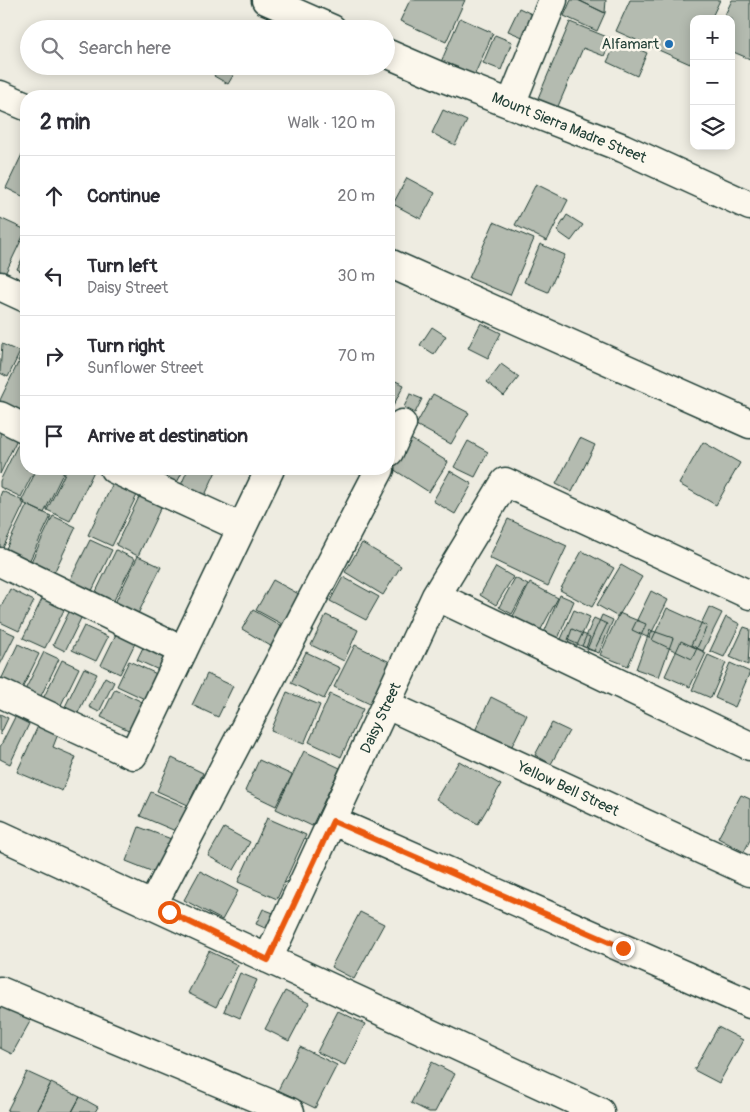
<!DOCTYPE html>
<meta charset="utf-8">
<style>
:root{--surface:#fff;--page:#f7f7f7;--text:#2b2b33;--muted:#7c7c81;--line:#e1e1e2}
body{margin:0;font-family:Pangolin,sans-serif;background:var(--page);color:var(--text)}
.controls{position:absolute;right:15px;top:15px;display:grid;overflow:hidden;border-radius:10px;box-shadow:0 2px 12px #0003}
.controls button{width:45px;height:45px;display:grid;place-items:center;padding:0;border:0;border-bottom:1px solid var(--line);background:var(--surface);color:var(--text);font:25px sans-serif}
.stop{position:absolute;width:15px;height:15px;margin:-11px;border:4px solid #ea580c;border-radius:50%;background:#fff}
.stop.end{background:#ea580c;border-color:#fff;box-shadow:0 1px 5px #0008}
.list{margin:0;padding:0;list-style:none}
h2{display:flex;justify-content:space-between;align-items:center;height:65px;margin:0;padding:0 20px;font-size:21px}
h2 small{font-size:16px;font-weight:400;color:var(--muted)}
.list li{display:grid;grid-template-columns:32px 1fr auto;gap:15px;align-items:center;box-sizing:border-box;height:80px;padding:0 20px;border-top:1px solid var(--line)}
.list b{display:block;font-size:19px;white-space:nowrap}
.list p{margin:0;font-size:16px;white-space:nowrap;color:var(--muted)}
.list em{font-size:16px;font-style:normal;color:var(--muted)}
.icon{flex:none;width:28px;height:28px;fill:none;stroke:currentColor;stroke-width:2;stroke-linecap:round;stroke-linejoin:round}
.map{position:relative;flex:none;width:750px;height:1112px;overflow:hidden}
.search{position:absolute;background:var(--surface);box-shadow:0 2px 12px #0003;left:20px;top:20px;width:375px;height:55px;display:flex;align-items:center;gap:12px;box-sizing:border-box;padding:0 18px;border-radius:28px;color:var(--muted);font-size:19px}
.panel{position:absolute;background:var(--surface);box-shadow:0 2px 12px #0003;left:20px;top:90px;width:375px;height:385px;border-radius:20px}
.map>svg:first-child{display:block}
.building{fill:#b4bbb0;stroke:#1f3d34}
.lines{fill:none;stroke-linecap:round;stroke-linejoin:round}
.minor-casing{stroke:#1f3d34;stroke-width:31}
.minor{stroke:#fbf7ec;stroke-width:28}
.route{stroke:#ea580c;stroke-width:6}
.poi-dot{fill:#1f6fb2;stroke:#fbf7ec;stroke-width:2}
.labels{text-anchor:middle;dominant-baseline:central;stroke-width:5;stroke-linejoin:round;paint-order:stroke}
.poi-label{font-size:15px;fill:#1f3d34;stroke:#fbf7ec;text-anchor:end}
.street-label{font-size:15px;fill:#1f3d34;stroke:#fbf7ec}
</style>
<div class="map">
<svg width="750" height="1112" viewBox="0 0 750 1112">
<rect width="100%" height="100%" fill="#eeece1"/>
<filter id="ink" filterUnits="userSpaceOnUse"><feTurbulence type="fractalNoise" baseFrequency=".02" numOctaves="2"/><feDisplacementMap in="SourceGraphic" scale="10" xChannelSelector="R" yChannelSelector="G"/><feConvolveMatrix kernelMatrix="1 2 1 2 8 2 1 2 1" color-interpolation-filters="sRGB"/></filter>
<g filter="url(#ink)">
<path class="building" d="M410,0H465L446,42L400,21Z
M571,0H578L605,13L597,31L564,16Z
M578,0H606L605,13Z
M630,0H720L711,19H694V57L690,64L616,31Z
M732,0H750V59L731,51V19H723Z
M519,8L536,16L525,38L508,31Z
M460,18L493,33L474,76L441,62Z
M570,22L612,39L604,56L583,48L553,118L533,110Z
M495,35L512,42L501,70L483,63Z
M618,40L647,53L637,76L607,62Z
M220,66H233L237,69L228,84L214,76Z
M443,110L467,121L455,145L432,133Z
M26,146V198L6,188Z
M407,178L435,193L421,219L393,204Z
M536,184L568,200L547,241L515,225Z
M567,215L583,225L571,241L557,231Z
M0,218L26,230L5,274L0,272Z
M494,222L534,239L510,295L469,278Z
M540,244L565,255L548,292L524,282Z
M26,251V274L17,269Z
M481,323L501,333L488,358L468,348Z
M432,327L446,336L434,354L420,345Z
M2,344L20,352L8,377L0,373Z
M26,344V365L18,361Z
M18,363L26,367V426L0,413V400Z
M501,364L519,377L504,396L487,382Z
M389,378L404,385L389,414Z
M410,394L422,399L415,413L404,407Z
M433,394L469,413L451,444L416,425Z
M0,423L20,433L0,474Z
M24,432L26,433V469H35L21,497L0,487V481Z
M580,438L595,445L572,492L556,484Z
M411,439L448,462L429,492L393,469Z
M468,441L488,452L475,477L454,467Z
M703,442L740,463L716,505L679,484Z
M37,469H65L44,513L21,502Z
M67,469H95L70,521L47,510Z
M153,469H184L172,492L147,481Z
M188,469H217L201,504L177,494Z
M450,471L472,484L455,514L433,501Z
M114,481L138,493L112,546L88,535Z
M2,491L25,502L0,554V496Z
M141,493L163,503L138,556L116,545Z
M27,505L51,516L25,570L1,559Z
M53,516L76,527L50,581L27,570Z
M508,519L567,546L548,586L489,558Z
M90,540L112,550L88,599L66,588Z
M362,543L401,566L383,595L345,572Z
M116,550L135,559L111,606L93,598Z
M582,551L614,568L592,607L560,590Z
M138,556L161,567L135,620L112,609Z
M621,565L642,577L618,617L597,605Z
M496,567L513,577L496,605L480,595Z
M343,577L379,597L366,620L330,601Z
M515,578L528,585L512,614L499,607Z
M273,580L308,599L291,629L256,610Z
M530,583L558,598L540,631L513,616Z
M10,589L34,601L19,631L0,622V609Z
M46,591L68,602L45,648L23,638Z
M651,591L668,600L649,638L632,630Z
M560,595L574,601L557,641L543,635Z
M709,607L722,613L703,651L691,645Z
M71,608L83,614L65,651L53,645Z
M667,608L707,626L692,659L652,640Z
M253,610L285,628L274,648L242,629Z
M574,610L590,617L573,654L557,648Z
M619,613L646,624L628,666L600,655Z
M326,615L358,630L344,661L311,645Z
M602,615L613,620L599,653L587,649Z
M726,617L740,624L724,657L710,651Z
M594,618L607,624L594,651L582,646Z
M121,624L140,633L120,674L101,665Z
M84,626L108,637L96,661L72,650Z
M744,627L750,629L748,665L730,657Z
M0,628L15,635L0,665Z
M572,629L590,637L586,648L568,640Z
M650,630L673,638L659,677L636,669Z
M147,639L171,651L161,671L137,660Z
M681,641L706,653L690,687L665,676Z
M18,644L39,654L19,695L0,682Z
M355,645L390,662L370,704L334,687Z
M44,652L59,659L37,704L22,696Z
M306,652L340,668L324,699L291,683Z
M708,655L726,663L711,698L692,690Z
M62,660L79,668L57,713L40,705Z
M129,661L163,677L151,702L117,686Z
M730,663L750,672L735,707L715,698Z
M84,668L97,674L74,721L61,715Z
M207,674L233,686L218,717L192,705Z
M105,677L114,682L99,712L89,707Z
M115,689L155,708L141,736L101,717Z
M287,692L320,705L304,744L271,731Z
M330,694L363,709L341,757L309,742Z
M491,697L527,715L510,750L474,733Z
M0,714L8,718L0,735Z
M15,717L29,724L10,764L0,759V747Z
M552,723L569,731L551,764L535,755Z
M38,726L58,734L53,747L76,757L62,791L17,772Z
M304,751L340,768L312,826L276,809Z
M172,758L203,773L188,805L157,791Z
M259,760L292,775L276,806L245,791Z
M459,761L501,785L478,824L436,799Z
M151,792L188,808L178,832L140,816Z
M741,795L750,799V840L744,852L718,838Z
M267,818L306,835L277,899L238,882Z
M139,827L174,840L161,875L126,861Z
M224,828L250,842L234,870L208,856Z
M200,871L238,891L222,920L184,900Z
M263,909L284,917L276,933L256,924Z
M360,912L384,924L354,979L331,967Z
M209,951L238,965L216,1007L188,993Z
M240,973L257,980L240,1018L224,1011Z
M285,991L309,1003L289,1041L265,1029Z
M0,1000L32,1018L12,1054L0,1048Z
M338,1011L365,1024L345,1065L317,1052Z
M718,1027L743,1040L719,1083L694,1070Z
M300,1047L337,1065L315,1108L278,1090Z
M432,1062L455,1074L435,1112H429L411,1103Z
M27,1072L51,1083L36,1112L7,1111Z
M51,1083L80,1097L72,1112H36Z
M80,1097L98,1107L95,1112H72Z"/>
<g class="lines">
<g class="minor-casing">
<path id="minor" d="M266,0L332,29
M386,53L444,78L623,148L750,206
M0,95L26,106
M511,104L553,0
M389,263L750,424
M0,286L26,298
M0,416L26,429
M389,452L402,424
M114,469L240,527
M0,562L183,651
M436,596L750,746
M0,693L133,755L270,469
M387,705L750,872
M333,821L750,1004
M0,835L600,1112
M153,904L380,469
M268,959L436,596L505,482L750,595
M0,991L290,1112"/>
</g>
<use href="#minor" class="minor"/>
</g>
</g>
<g class="lines" filter="url(#ink)">
<path class="route" d="M169,912L268,960L333,821L623,948"/>
</g>
<circle class="poi-dot" cx="669" cy="44" r="5"/>
<g class="labels">
<g class="poi-label">
<text x="659" y="44">Alfamart</text>
</g>
<g class="street-label">
<text transform="translate(569 128) rotate(22)">Mount Sierra Madre Street</text>
<text transform="translate(381 718) rotate(-65)">Daisy Street</text>
<text transform="translate(568 789) rotate(25)">Yellow Bell Street</text>
</g>
</g>
</svg>
<div class="controls">
<button>+</button>
<button>−</button>
<button><svg class="icon" aria-label="layers" viewBox="0 0 24 24"><path d="M12 4l9 5-9 5-9-5zM3 14l9 5 9-5"/></svg></button>
</div>
<div class="stop" style="left:169px;top:912px"></div>
<div class="stop end" style="left:623px;top:948px"></div>
<div class="search"><svg class="icon" aria-label="search" viewBox="0 0 24 24"><circle cx="10" cy="10" r="6"/><path d="M15 15l6 6"/></svg>Search here</div>
<section class="panel">
<h2>2 min<small>Walk · 120 m</small></h2>
<ul class="list">
<li><svg class="icon" aria-label="ahead" viewBox="0 0 24 24"><path d="M12 20V5M6 11l6-6 6 6"/></svg><div><b>Continue</b></div><em>20 m</em></li>
<li><svg class="icon" aria-label="left" viewBox="0 0 24 24"><path d="M17 20v-9H6M10 6l-5 5 5 5"/></svg><div><b>Turn left</b><p>Daisy Street</p></div><em>30 m</em></li>
<li><svg class="icon" aria-label="right" viewBox="0 0 24 24"><path d="M7 20v-9h11M14 6l5 5-5 5"/></svg><div><b>Turn right</b><p>Sunflower Street</p></div><em>70 m</em></li>
<li><svg class="icon" aria-label="arrive" viewBox="0 0 24 24"><path d="M6 21V4h12l-3 4 3 4H6"/></svg><div><b>Arrive at destination</b></div></li>
</ul>
</section>
</div>
